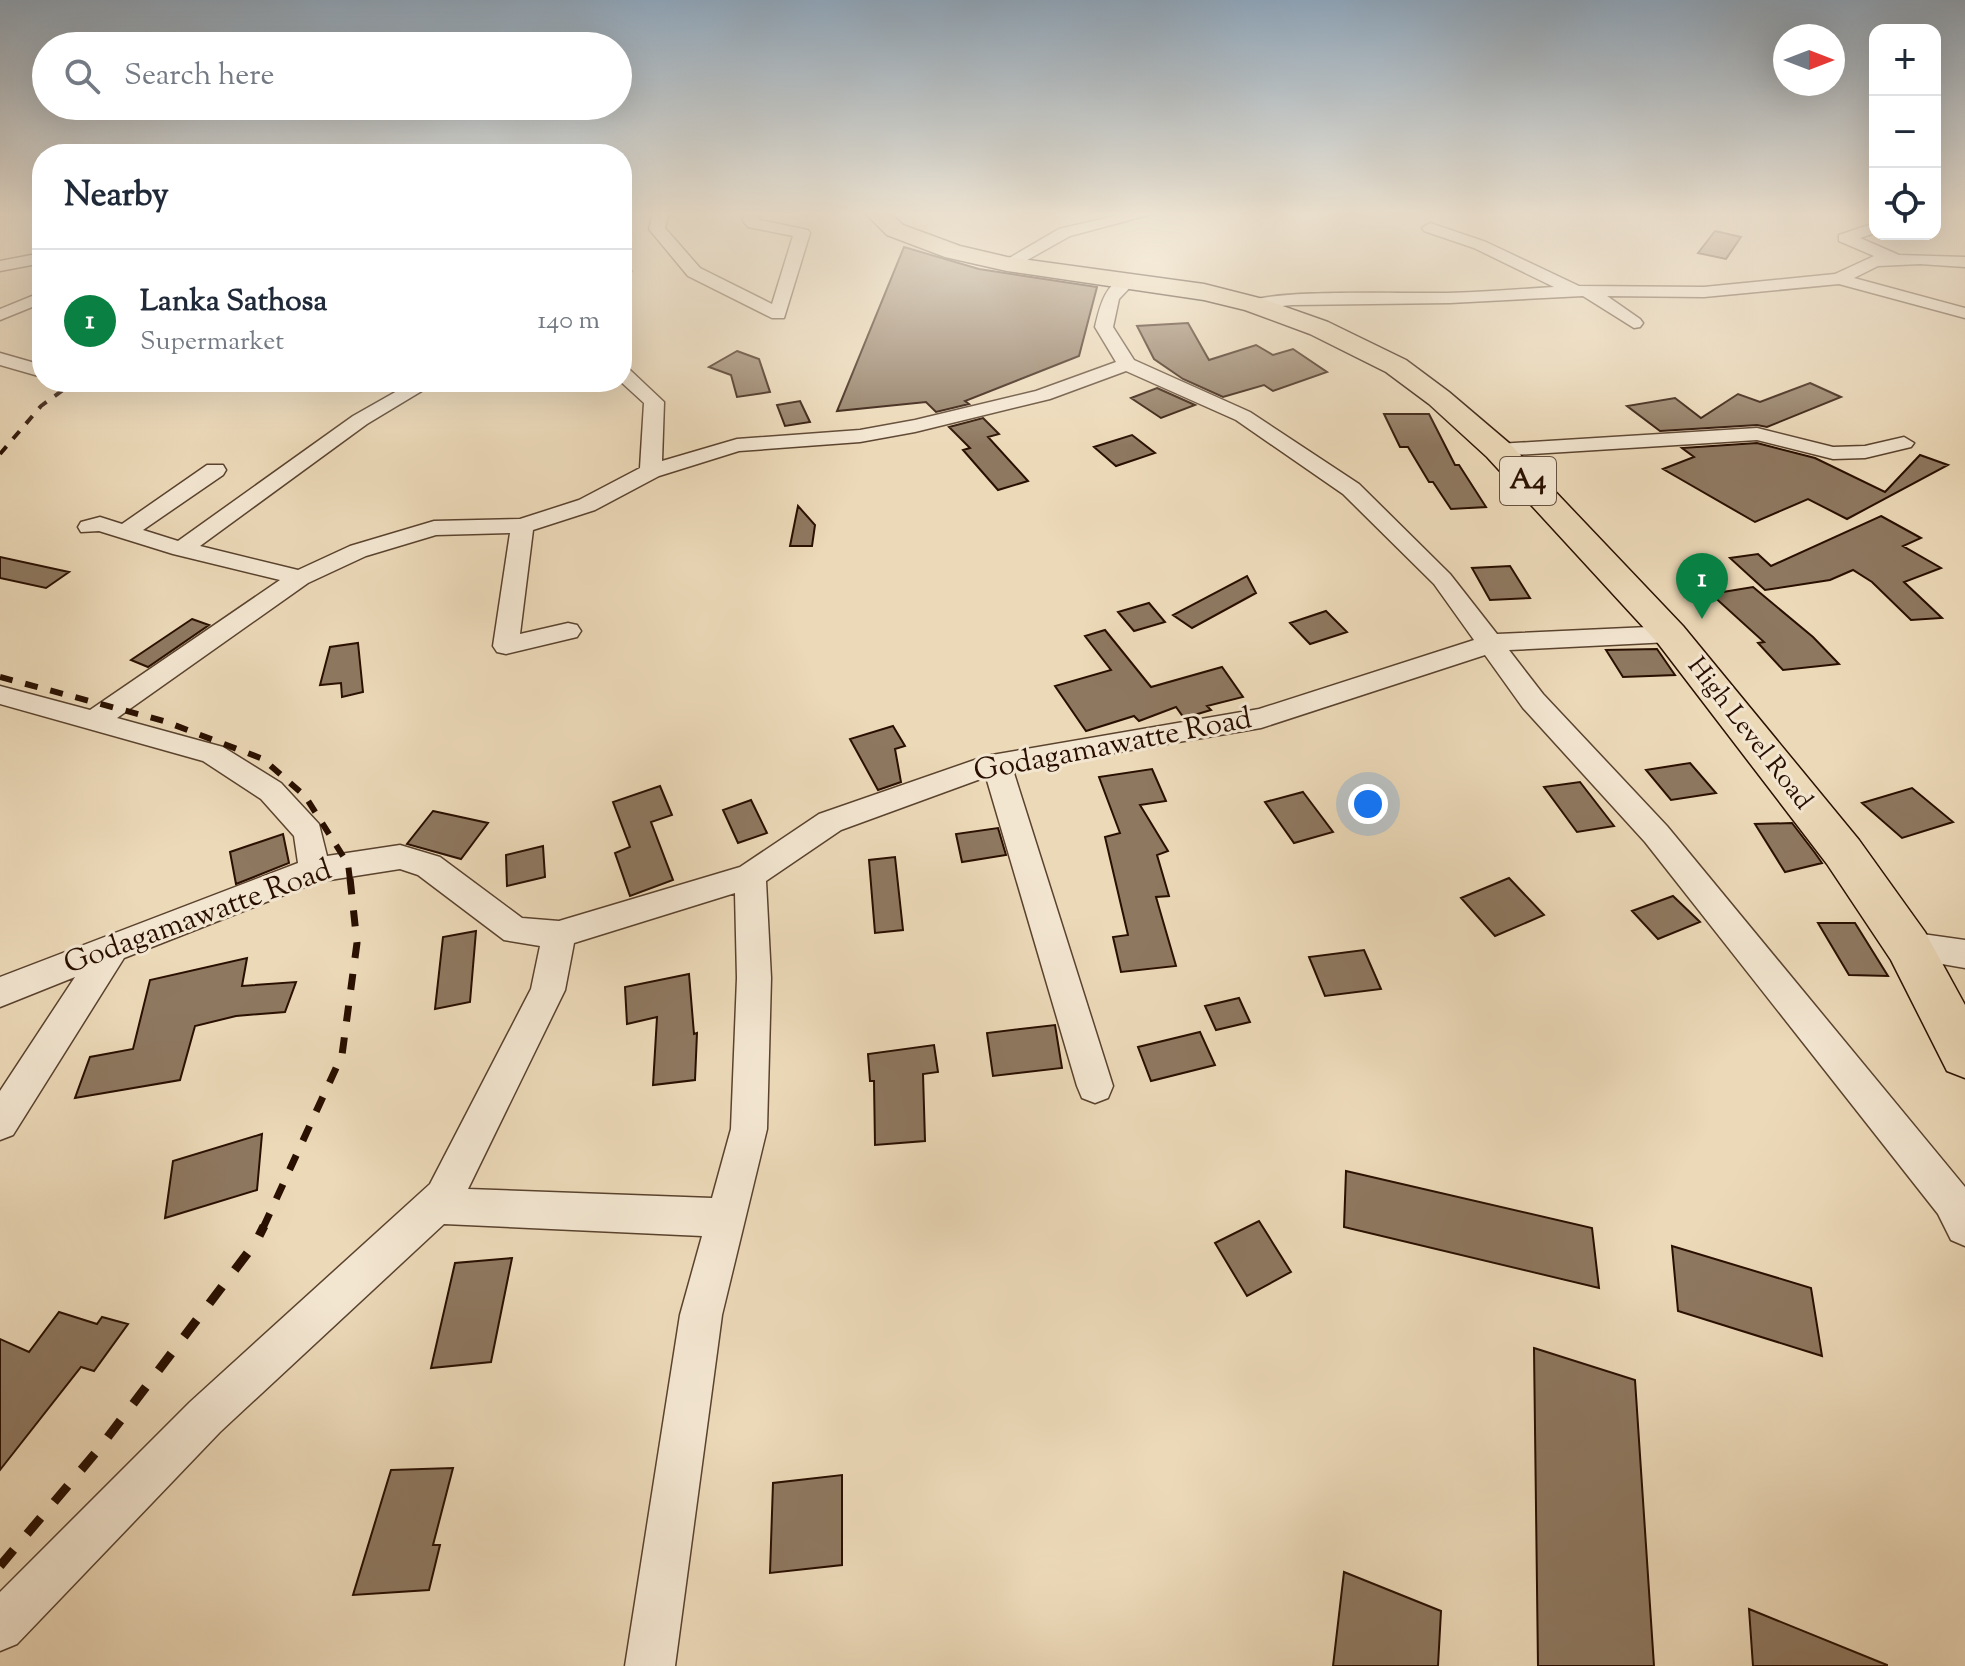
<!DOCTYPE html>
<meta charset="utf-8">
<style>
:root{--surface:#fff;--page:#f6f6f7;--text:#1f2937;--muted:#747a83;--line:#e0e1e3;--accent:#0b8043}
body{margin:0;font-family:"Sorts Mill Goudy",serif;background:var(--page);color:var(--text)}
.controls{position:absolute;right:24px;top:24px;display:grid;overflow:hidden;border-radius:16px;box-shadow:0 8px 32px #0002}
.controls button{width:72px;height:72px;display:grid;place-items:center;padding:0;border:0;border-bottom:2px solid var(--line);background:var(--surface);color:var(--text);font:40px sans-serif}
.compass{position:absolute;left:1773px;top:24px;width:72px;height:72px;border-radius:50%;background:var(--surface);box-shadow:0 8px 32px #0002;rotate:90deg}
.you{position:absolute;left:1368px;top:804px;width:28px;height:28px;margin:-20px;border:6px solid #fff;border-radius:50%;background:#1a73e8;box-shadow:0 0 0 12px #1a73e833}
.badge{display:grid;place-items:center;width:52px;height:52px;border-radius:50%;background:var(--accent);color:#fff;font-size:26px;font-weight:700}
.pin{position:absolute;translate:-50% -66px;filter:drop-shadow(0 2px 4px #0008)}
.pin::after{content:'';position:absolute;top:42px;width:28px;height:24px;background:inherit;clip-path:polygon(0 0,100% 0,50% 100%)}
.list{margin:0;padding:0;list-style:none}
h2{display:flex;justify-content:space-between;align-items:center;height:104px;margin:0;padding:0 32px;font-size:34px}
h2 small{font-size:26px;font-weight:400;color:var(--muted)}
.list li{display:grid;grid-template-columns:52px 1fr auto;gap:24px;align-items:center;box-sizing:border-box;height:144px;padding:0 32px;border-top:2px solid var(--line)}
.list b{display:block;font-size:30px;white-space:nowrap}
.list p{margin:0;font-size:26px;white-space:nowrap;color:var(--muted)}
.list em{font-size:26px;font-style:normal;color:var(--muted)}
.icon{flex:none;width:44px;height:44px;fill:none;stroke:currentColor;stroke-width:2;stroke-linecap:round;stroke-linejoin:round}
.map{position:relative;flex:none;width:1965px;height:1666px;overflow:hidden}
.search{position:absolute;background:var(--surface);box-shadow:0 8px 32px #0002;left:32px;top:32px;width:600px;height:88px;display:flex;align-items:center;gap:20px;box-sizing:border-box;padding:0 28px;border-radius:44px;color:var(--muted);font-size:30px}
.panel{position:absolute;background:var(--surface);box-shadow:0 8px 32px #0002;left:32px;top:144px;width:600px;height:248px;border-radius:32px}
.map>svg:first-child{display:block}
.building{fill:#8e7860;stroke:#290f00;stroke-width:2}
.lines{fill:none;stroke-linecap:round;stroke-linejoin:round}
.minor-casing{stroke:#5a422e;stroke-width:3}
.trunk-casing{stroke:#290f00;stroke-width:3}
.minor{fill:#f3e6d1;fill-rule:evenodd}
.trunk{fill:#ecd9b8;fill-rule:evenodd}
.rail-far4{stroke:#290f00;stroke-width:3;stroke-dasharray:8 8;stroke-linecap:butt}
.rail-far3{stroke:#290f00;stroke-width:4;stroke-dasharray:10 10;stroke-linecap:butt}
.rail-far2{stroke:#290f00;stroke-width:6;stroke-dasharray:13 13;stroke-linecap:butt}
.rail-far1{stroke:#290f00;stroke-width:7;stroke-dasharray:16 16;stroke-linecap:butt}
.rail{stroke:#290f00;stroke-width:9;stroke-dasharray:21 21;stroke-linecap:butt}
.labels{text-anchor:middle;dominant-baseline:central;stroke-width:6;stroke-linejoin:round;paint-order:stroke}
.far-street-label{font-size:26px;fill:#290f00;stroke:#f3e6d1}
.shield{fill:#f3e6d1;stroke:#66503f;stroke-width:2}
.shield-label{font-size:28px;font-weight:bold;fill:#290f00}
.street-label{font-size:30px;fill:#290f00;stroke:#f3e6d1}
</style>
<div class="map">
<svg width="1965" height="1666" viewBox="0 0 1965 1666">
<rect width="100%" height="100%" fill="#ecd9b8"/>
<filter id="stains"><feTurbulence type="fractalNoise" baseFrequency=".0025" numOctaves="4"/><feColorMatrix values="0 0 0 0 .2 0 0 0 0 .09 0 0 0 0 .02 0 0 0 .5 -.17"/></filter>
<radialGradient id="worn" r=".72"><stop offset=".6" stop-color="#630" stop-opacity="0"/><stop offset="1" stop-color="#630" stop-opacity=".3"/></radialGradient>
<path class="building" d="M1715,231L1741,237L1726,259L1698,253Z
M904,247L979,269L1097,287L1079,356L965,401L969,404L936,412L926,402L837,411Z
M1188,323L1209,360L1256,345L1273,355L1293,349L1327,372L1273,391L1264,385L1223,397L1183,379L1154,359L1137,326Z
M737,351L759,359L770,392L737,397L731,375L709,367Z
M1810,383L1841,397L1767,427L1757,425L1660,431L1627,406L1675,398L1701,418L1738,394L1760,402Z
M1157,388L1195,405L1161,418L1131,398Z
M800,401L810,422L785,426L777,405Z
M1384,414H1429L1455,465H1459L1486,507L1451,509L1433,482H1429L1408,447H1400Z
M983,418L999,434L988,437L1028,481L998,490L963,450L970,448L949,427Z
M1132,435L1155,453L1116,466L1094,447Z
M1757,443L1815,458L1885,492L1920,455L1948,465L1847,519L1808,499L1755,522L1663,469L1694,457L1682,448Z
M798,506L815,525L812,546H790Z
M1881,516L1921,538L1903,546L1941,568L1904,582L1942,618L1911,620L1872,582L1853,570L1830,580L1765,590L1730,558L1758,554L1771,566Z
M0,557L69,572L46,588L0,578Z
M1510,566L1530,598L1490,600L1472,568Z
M1247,576L1256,593L1192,628L1173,615Z
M1753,587L1813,637L1839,664L1783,670L1758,643L1764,642L1711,594Z
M1149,603L1165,622L1134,631L1118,612Z
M1326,611L1347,632L1310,644L1290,623Z
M192,619L209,625L148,667L131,660Z
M1105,630L1151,687L1222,667L1243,697L1207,706L1211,710L1184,718L1176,707L1139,721L1134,716L1086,731L1055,686L1111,670L1085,636Z
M358,643L363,692L342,697L341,683L320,685L330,647Z
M1657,649L1675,675L1623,677L1606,650Z
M893,726L905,746L895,749L901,782L878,790L850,739Z
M1690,763L1716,793L1671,800L1646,770Z
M1152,769L1166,801L1140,805L1168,851L1157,855L1169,896L1156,897L1176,966L1121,972L1113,937L1128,935L1105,837L1120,833L1099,777Z
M1580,782L1614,826L1577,832L1544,787Z
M660,786L672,815L651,822L673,880L630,896L615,853L630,847L613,802Z
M1912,788L1953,822L1902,838L1862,803Z
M1303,792L1333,832L1294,843L1265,802Z
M751,800L767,833L738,843L723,810Z
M433,811L488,823L461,859L407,844Z
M1792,823L1815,853L1822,863L1785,872L1755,824Z
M998,828L1006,855L962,862L956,834Z
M283,834L289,863L236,884L230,852Z
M543,846L545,877L507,886L506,855Z
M895,857L903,930L875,933L869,860Z
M1509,878L1544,915L1495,936L1461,898Z
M1673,896L1700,922L1658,939L1632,911Z
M1818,923H1855L1888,976L1849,975Z
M476,931L470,1002L435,1009L443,937Z
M1364,950L1381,989L1325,996L1309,957Z
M247,958L242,986L296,982L285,1012L236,1016L195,1026L180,1080L75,1098L90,1057L133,1049L150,980Z
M689,974L694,1034L697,1033L695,1080L653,1085L657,1017L627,1024L625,987Z
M1239,998L1250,1022L1216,1030L1205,1006Z
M1055,1025L1062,1068L993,1076L987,1033Z
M1200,1032L1215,1065L1151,1081L1138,1047Z
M934,1045L938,1072L923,1074L925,1141L875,1145L874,1081H870L868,1054Z
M262,1134L257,1190L165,1218L173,1161Z
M1346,1171L1592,1228L1599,1288L1344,1227Z
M1259,1221L1291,1272L1247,1296L1215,1243Z
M1672,1246L1811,1288L1822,1356L1678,1311Z
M512,1258L491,1362L431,1368L455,1263Z
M59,1312L97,1324L102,1317L128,1324L94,1371L81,1367L0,1470V1339L29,1352Z
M1534,1348L1635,1380L1654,1666H1538Z
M453,1468L433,1545H440L429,1590L353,1595L391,1470Z
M842,1475V1565L770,1573L773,1483Z
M1344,1572L1441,1611L1438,1666H1333Z
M1749,1609L1887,1665V1666H1753Z"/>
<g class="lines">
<g class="minor-casing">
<path id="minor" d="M653,213H669L665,228L700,268L772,304L793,236L748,227L743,221L744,213H760L759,220L808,230L810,233L784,318H772L688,276L649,229Z
M1127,213H1156L1070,236L1013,268H1001L999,264L1059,229Z
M1430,223L1486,242L1579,286L1704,287L1835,274L1874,256L1839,241V235L1875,223V233L1860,238L1899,255L1965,257V267L1920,264L1878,266L1854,278L1965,308V318L1839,284L1704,297L1607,296L1640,319L1643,323L1640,327L1634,328L1583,296L1450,303L1292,305L1254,309L1245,304C1261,288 1416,294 1448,293C1484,292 1519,289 1554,287L1474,248L1424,231L1422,228Z
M42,253V263L0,271V261Z
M622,266L629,267L631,271L629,275L622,276Z
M1129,275L1137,280L1119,299L1113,327L1134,360L1250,412L1359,484L1450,574L1497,634L1670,626L1679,628L1683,634L1679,640L1670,642L1509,650L1543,694L1667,826L1965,1187V1246L1951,1240L1938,1214L1645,842L1523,708L1485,655L1261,728L1013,770L1113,1086L1108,1098L1095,1103L1082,1098L1077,1086L986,777L841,830L766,881L771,978L767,1129L722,1315L675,1666H625L680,1315L702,1236L444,1224L220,1432L17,1644L0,1651V1592L190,1402L430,1184L531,989L540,946L504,940L418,875L400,869L317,882L124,958L13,1135L0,1140V1091L75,977L0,1007V977L298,863L294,836L261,799L203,761L0,704V686L90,710L280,580L173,554L99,531L81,532L78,527L81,522L100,517L122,524L207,465H223L226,470L223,475L143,530L178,541L353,416L413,382L435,383L367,424L200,546L298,570L350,546L434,521L520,519L579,500L640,468L644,403L621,382L622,367L629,369L664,402L662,461L737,439L860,430L915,420L1036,391L1116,362L1095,327C1100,306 1105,282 1129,275ZM1126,371L1236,420L1343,494L1434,584L1474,640L1259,709L986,756L819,814L740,867L559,921L522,918L440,857L400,845L327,856L319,824L281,783L223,747L117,718L308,583L366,556L436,535L510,533L493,646L497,652L506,654L577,637L581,631L577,625L568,623L520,634L533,530L595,510L659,476L739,451L860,442L915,432L1050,399ZM735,893L737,978L731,1129L712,1198L468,1189L565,990L574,943Z
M42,292V303L0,320V309Z
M0,353L42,365V377L0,365Z
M1757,428L1833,447L1865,446L1904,437L1914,443L1911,447L1865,458L1833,459L1757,440L1498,456L1488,450L1498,444Z
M1908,932L1965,940V968L1896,956L1892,946L1896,936Z"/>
</g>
<g class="trunk-casing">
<path id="trunk" d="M865,213H890L903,225L960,246L1007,257L1204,284L1263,299L1328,322L1406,360L1449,392L1509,443L1683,626L1859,840L1925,932L1965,1005V1078L1947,1071L1891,960L1827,864L1657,642L1487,457L1429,404L1386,372L1310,334L1245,310L1204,300L1007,271L945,257L887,235Z"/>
</g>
<use href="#minor" class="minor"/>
<use href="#trunk" class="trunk"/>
<path class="rail-far4" d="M68,387L74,382"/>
<path class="rail-far3" d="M0,454L41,406L70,385"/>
<path class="rail-far2" d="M0,677L164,721L263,759L305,796L348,864L350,880"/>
<path class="rail-far1" d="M263,1228L342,1055L357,943L350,878"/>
<path class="rail" d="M0,1566L98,1450L256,1242L264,1226"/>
</g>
<linearGradient id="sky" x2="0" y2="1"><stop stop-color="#8fa7bc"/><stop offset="0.48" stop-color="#f6eedf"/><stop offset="1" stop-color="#f6eedf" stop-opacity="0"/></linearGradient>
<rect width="1965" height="446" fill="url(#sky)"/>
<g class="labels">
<g class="far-street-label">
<text transform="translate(1749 734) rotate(52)">High Level Road</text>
</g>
<rect class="shield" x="1500" y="457" width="56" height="48" rx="6"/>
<g class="shield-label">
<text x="1528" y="481">A4</text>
</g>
<g class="street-label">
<text transform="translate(1113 746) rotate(-11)">Godagamawatte Road</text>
<text transform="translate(198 918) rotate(-20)">Godagamawatte Road</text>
</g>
</g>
<rect width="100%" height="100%" filter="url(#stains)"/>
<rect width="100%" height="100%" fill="url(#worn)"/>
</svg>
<div class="controls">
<button>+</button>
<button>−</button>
<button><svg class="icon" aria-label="locate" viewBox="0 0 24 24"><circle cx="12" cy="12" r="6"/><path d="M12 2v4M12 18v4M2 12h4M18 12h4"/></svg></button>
</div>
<svg class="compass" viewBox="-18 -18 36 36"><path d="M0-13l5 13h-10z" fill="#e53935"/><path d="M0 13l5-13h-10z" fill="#747a83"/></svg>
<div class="you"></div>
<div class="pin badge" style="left:1702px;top:619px">1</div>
<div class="search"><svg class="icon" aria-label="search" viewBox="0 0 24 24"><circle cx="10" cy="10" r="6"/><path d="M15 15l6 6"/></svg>Search here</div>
<section class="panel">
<h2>Nearby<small></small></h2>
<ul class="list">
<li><span class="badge">1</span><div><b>Lanka Sathosa</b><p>Supermarket</p></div><em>140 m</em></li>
</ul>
</section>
</div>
